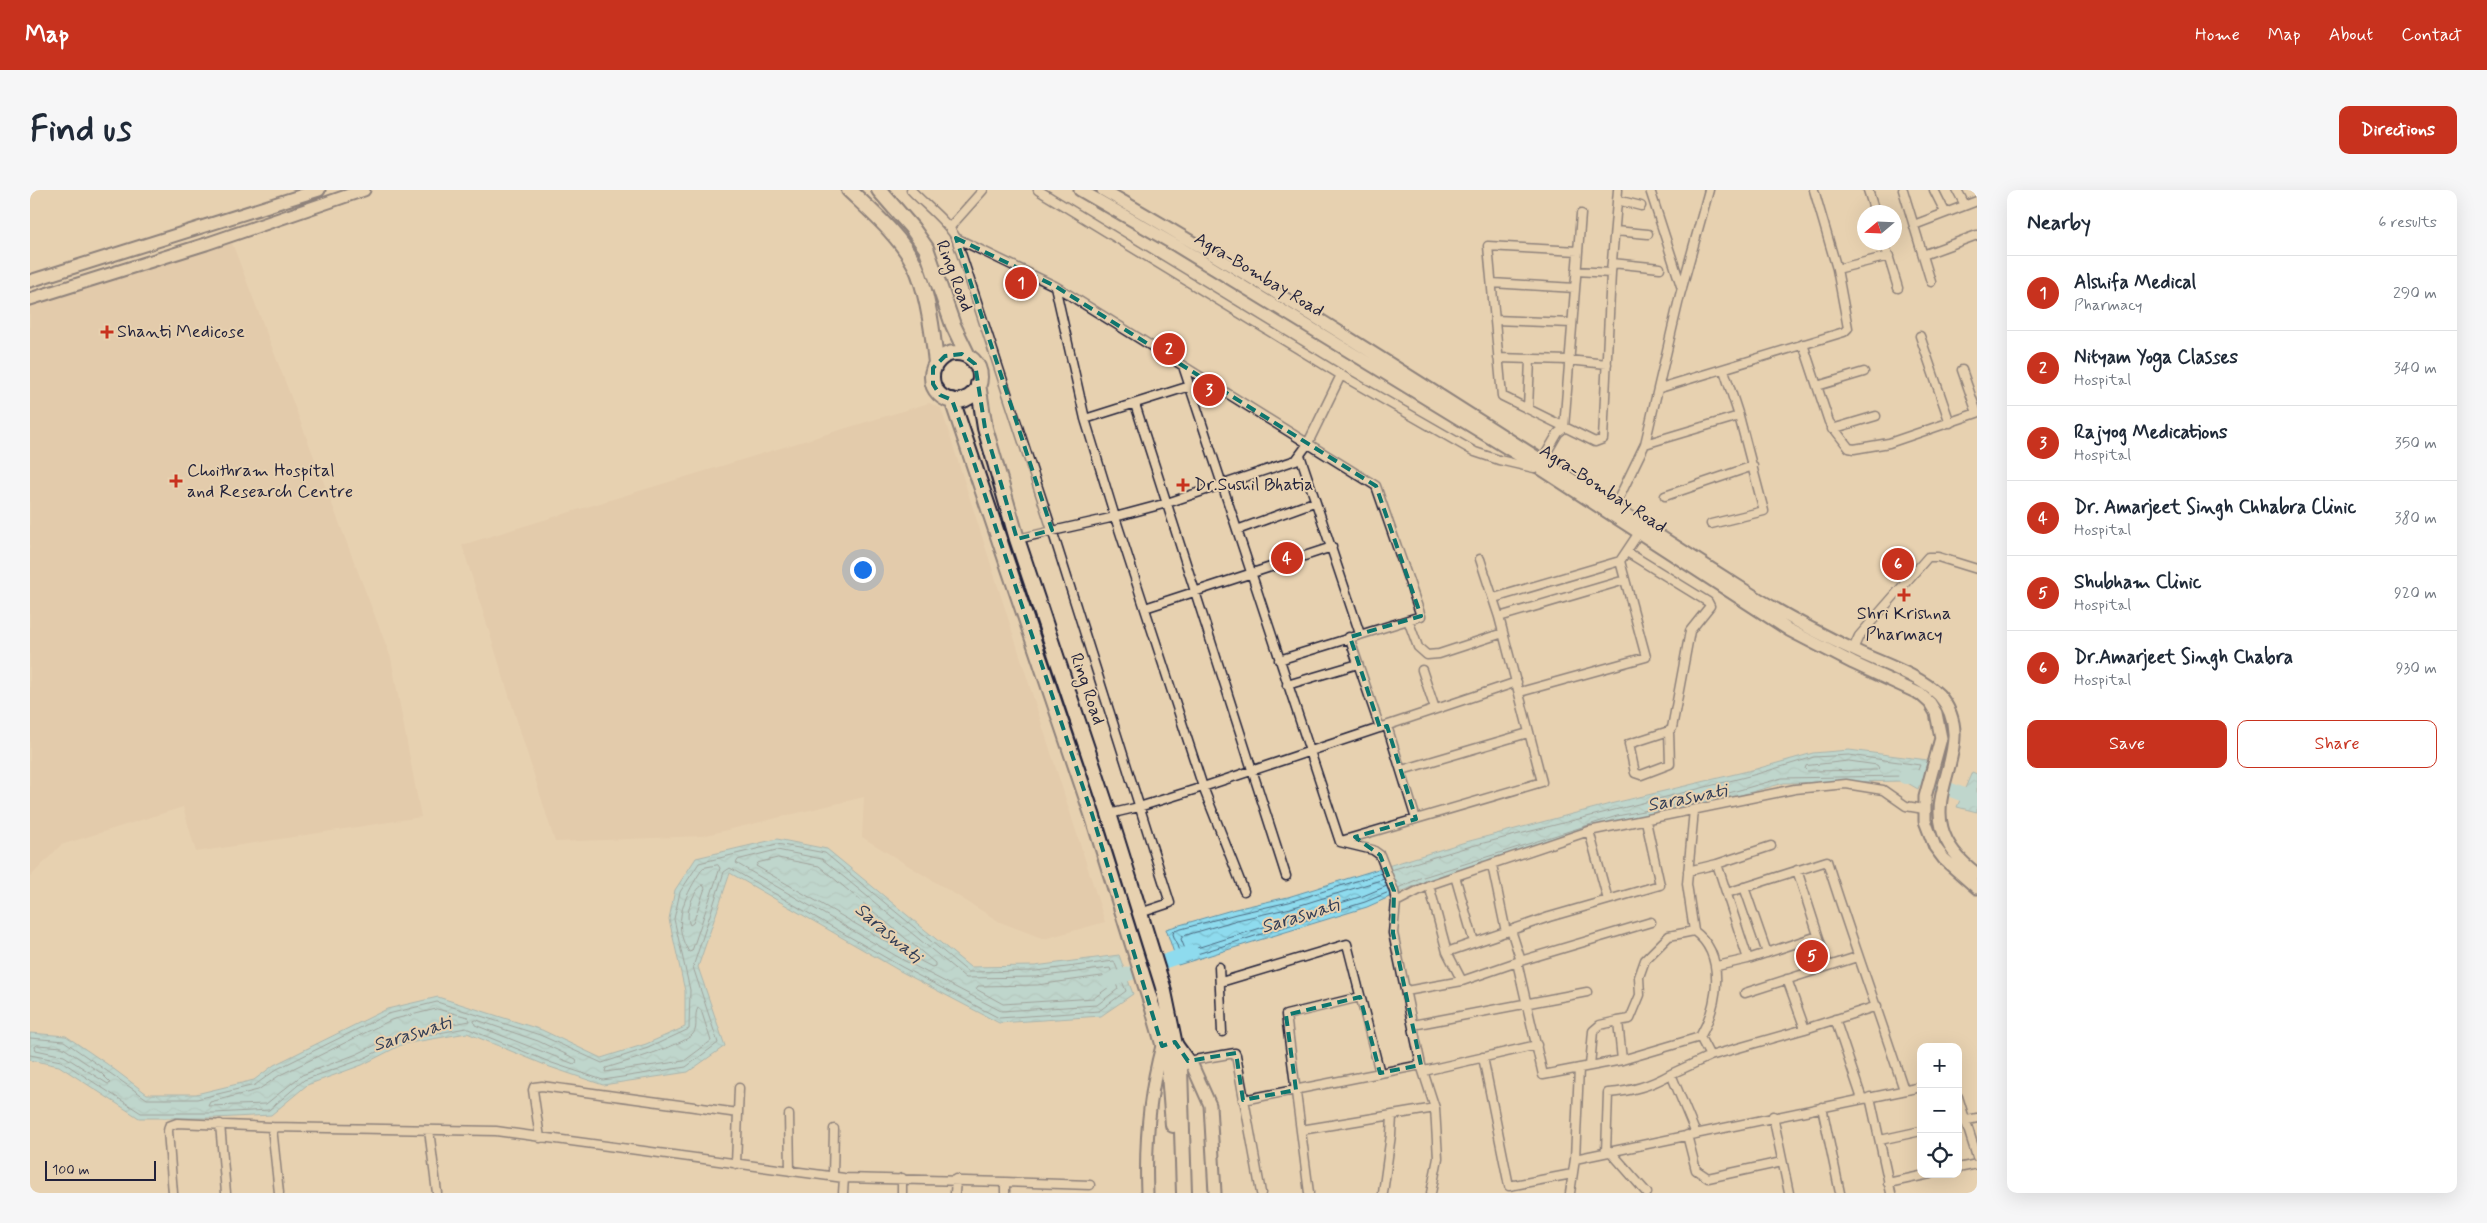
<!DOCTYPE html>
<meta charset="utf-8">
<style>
:root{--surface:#fff;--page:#f6f6f7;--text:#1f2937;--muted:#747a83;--line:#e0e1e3;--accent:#c8321e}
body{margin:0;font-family:Mynerve,sans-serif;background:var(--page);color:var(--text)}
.controls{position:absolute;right:15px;bottom:15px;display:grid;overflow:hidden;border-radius:10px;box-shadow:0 5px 20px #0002}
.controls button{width:45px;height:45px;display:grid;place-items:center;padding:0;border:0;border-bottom:1px solid var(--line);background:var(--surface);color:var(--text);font:25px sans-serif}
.compass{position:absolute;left:1827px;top:15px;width:45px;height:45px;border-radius:50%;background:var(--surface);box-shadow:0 5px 20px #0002;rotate:251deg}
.scale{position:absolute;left:15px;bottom:12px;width:111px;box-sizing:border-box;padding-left:5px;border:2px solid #22223b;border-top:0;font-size:14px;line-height:18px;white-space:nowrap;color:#22223b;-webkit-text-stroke:4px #e7d1b0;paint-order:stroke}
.you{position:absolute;left:832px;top:379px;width:18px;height:18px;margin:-12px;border:4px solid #fff;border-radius:50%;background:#1a73e8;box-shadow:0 0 0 8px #1a73e833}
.badge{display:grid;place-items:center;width:32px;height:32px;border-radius:50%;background:var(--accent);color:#fff;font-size:16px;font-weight:700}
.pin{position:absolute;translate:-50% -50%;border:2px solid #fff;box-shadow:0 1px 5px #0006}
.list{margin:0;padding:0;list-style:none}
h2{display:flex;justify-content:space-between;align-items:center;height:65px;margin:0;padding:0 20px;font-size:21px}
h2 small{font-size:16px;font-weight:400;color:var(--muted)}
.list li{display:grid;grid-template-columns:32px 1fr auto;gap:15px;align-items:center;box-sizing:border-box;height:75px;padding:0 20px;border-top:1px solid var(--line)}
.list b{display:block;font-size:19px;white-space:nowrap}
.list p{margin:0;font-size:16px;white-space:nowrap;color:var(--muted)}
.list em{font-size:16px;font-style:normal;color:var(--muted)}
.actions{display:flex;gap:10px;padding:15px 20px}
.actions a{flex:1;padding:11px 0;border:1px solid var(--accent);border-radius:10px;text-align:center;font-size:18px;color:var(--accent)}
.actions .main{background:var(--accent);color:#fff}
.icon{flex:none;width:28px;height:28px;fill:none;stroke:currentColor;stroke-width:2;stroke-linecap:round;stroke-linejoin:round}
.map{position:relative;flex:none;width:1947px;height:1003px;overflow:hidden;border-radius:10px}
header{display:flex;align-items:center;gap:30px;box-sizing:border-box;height:70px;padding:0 25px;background:var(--accent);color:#fff}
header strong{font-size:24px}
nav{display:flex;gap:28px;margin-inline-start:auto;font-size:18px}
.intro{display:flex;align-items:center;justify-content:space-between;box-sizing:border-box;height:120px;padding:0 30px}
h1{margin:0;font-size:35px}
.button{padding:12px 22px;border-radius:10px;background:var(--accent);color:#fff;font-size:18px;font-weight:700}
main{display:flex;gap:30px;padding:0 30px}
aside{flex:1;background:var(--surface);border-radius:10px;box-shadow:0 5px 20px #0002}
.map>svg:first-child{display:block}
.built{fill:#dec3a4}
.water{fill:url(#water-waves);stroke:#6391a6}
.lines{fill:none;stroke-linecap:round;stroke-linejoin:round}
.shore{stroke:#4d6c83;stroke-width:1}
.river{stroke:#8edbee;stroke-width:14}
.street-casing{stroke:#22223b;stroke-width:11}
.secondary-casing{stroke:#22223b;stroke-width:15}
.highway-casing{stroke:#22223b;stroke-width:18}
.street{stroke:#e7d1b0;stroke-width:8}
.secondary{stroke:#e7d1b0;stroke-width:11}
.highway{stroke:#e7d1b0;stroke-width:14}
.marked{fill:none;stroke:#0f766e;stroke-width:4;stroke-dasharray:10 6;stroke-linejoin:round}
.poi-dot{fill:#c8321e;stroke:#e7d1b0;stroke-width:2}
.labels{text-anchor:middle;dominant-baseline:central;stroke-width:4;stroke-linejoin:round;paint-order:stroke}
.street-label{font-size:18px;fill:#22223b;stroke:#e7d1b0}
.poi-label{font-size:18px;fill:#22223b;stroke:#e7d1b0;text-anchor:start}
.water-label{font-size:19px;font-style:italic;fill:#323e56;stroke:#e7d1b0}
</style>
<header>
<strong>Map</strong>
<nav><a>Home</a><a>Map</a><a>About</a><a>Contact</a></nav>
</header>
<div class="intro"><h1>Find us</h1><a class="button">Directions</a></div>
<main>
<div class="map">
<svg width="1947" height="1003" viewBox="0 0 1947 1003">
<defs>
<pattern id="water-waves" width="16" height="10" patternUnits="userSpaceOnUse" patternTransform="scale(1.25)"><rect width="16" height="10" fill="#8edbee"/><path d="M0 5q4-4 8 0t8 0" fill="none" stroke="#7abccd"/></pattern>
</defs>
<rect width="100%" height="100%" fill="#e7d1b0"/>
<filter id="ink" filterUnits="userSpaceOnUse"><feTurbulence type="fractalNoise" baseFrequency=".02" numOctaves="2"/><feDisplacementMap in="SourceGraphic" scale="10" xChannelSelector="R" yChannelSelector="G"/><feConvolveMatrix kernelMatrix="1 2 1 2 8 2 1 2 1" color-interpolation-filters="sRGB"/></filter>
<g filter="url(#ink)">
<path class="built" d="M202,53L361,468L391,627L166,662L153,617L31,655L0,687V113Z
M899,213L911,218L1075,732L1014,749L970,732L832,647L834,607L672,646L525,652L432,355Z"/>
<path class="water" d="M1819,560L1898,570L1888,599L1874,591L1754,593L1682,613L1589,631L1391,693L1337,717L1148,775L1136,739L1205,719L1258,707L1432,653L1584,613L1726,579L1783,563Z
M1942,582L1947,584V622L1927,617Z
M747,649L797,659L940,777L1005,776L1089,765L1103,804L1071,826L969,833L870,781L700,683L668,777L695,856L658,882L573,895L520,877L437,843L373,854L332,875L277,895L241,925L185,928H109L29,876L0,870V843L36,846L77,874L117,904H166L224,890L244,875L357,819L408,807L512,840L571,868L616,854L655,837V801L639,729L645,700L666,668Z"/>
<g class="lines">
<path class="shore" d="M1819,571L1847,575L1849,578L1847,580L1777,581L1775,579L1776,576Z
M747,660L792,669L936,788L1006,787L1080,778L1088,799L1067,815L971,821L875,771L706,673L708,670Z
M748,668L789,676L905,773V776L902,777L879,765L726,676L728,673Z
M688,675L690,678L662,761L659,762C640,733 656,703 673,678Z
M1361,680L1434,658L1727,584L1784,567L1819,565L1890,575L1884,590L1873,586L1752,588L1681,608L1587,626L1390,688L1368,698
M1352,683L1259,712L1206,724L1144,741L1143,744L1151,767L1154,768L1335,712L1359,702
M1354,689L1261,718L1207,730L1153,746L1151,749L1155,759L1157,761L1333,706L1357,696
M673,695L675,698L663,733L660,735C654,725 663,700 673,695Z
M1074,786L1079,797L1064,808L973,814L946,799L948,796L1007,795Z
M668,818L671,820L681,851L654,871L575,882L576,878C592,873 654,855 663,844C669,837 663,825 668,818Z
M407,819L438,827L440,831L368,844L327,864L272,885L236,914L178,916L180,912L228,900L250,885L361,830Z
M447,830L508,851L546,869L547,872L544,874L445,835L444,831Z
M0,848L34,851L117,909H167L225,895L247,879L358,824L407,812L510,845L572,873L618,858L659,839L660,800L644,729L650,702L669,673L747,654L795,663L938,782L1006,781L1084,771L1096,801L1069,821L969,828L872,777L700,678L694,682L663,777L688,853L656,877L573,890L522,873L436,838L371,850L330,870L274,890L239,920L185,923H111L31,871L0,865
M8,855L32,857L71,883L81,893L78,894L34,866L6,860L5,857Z"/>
<path class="river" d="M1875,587H1887L1947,610
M1078,791L1162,762"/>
<g class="street-casing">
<path id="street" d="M881,0C895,15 917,31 926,48L1025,96L1346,296L1391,426L1249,470
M1008,0L1311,185L1445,262L1469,270L1504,278
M1620,0L1652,99
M1838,0L1845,22
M1873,0L1901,92
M1904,0L1915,22
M1927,0L1935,15
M1587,10L1611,16
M1884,35L1947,11
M920,37L953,0
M1585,41L1618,44
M926,48L1022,340L1140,713L1110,723
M1854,52L1868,98
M1893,65L1947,45
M1582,73L1630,78
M1807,79L1859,66
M1546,81L1581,83L1573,249L1565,252L1472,206L1458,56L1548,61
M1581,83L1588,0
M1462,93L1545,98
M1025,96L1055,229L1085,327L1173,597L1214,701
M1465,130L1542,133
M1890,146L1920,233
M1773,154L1799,232L1819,258L1824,259L1859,253L1947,223
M1468,168L1538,170L1577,174
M1153,176L1310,652L1343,660L1350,665L1364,701L1366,712L1363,743L1391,875L1405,918L1408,968L1401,1003
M1932,180L1947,223
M1787,196L1834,182
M1630,198L1814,142L1818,138L1807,79L1784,0
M1105,214L1256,686
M1498,219L1500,169
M1055,229L1160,196
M1802,239L1846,226
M1615,254L1709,226
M1270,265L1330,444
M1510,274L1528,243L1534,238L1551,24
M1635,306L1723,276
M1585,316L1615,254L1650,105L1679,0
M1681,334L1734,321L1709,226L1694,180
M1207,340L1284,312
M987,349L1085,327L1137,313L1266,270L1277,255L1311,185
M1597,362L1678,412L1680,416L1660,441L1642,538L1639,541L1599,554L1605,583L1611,585L1640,574L1639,541
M1464,408L1590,371L1608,344
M1115,418L1302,357
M1469,427L1595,390
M1378,430L1388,457L1397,465L1409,464L1473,443
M1319,447L1350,538
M1823,459L1829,446L1898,367H1908L1947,379
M1392,480L1405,519
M1257,495L1328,474
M1490,502L1616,467L1590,371
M1357,536L1386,629
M1372,580L1498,543
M1664,620L1657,694L1664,741
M1079,624L1109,617L1173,597L1487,492
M1559,641L1578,710
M1311,651L1512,592L1469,427L1450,369
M1462,675L1476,742
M1767,680L1798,776
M1658,681L1687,674
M1425,686L1444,752
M1399,695L1417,762L1432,791
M1714,697L1737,763
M1697,703L1797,671C1821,748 1849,823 1874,900
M1366,712L1399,695L1559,641L1765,599L1816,594L1853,600L1876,616L1894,619
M1481,740L1491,771
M1417,762L1519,727L1630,695L1616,631
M1718,769L1687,674L1741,656
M1487,772L1513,885L1592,870L1588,831L1600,829L1610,805L1609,787L1615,770L1639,746L1664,741C1697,765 1688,815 1670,847L1680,866
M1687,776L1718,769L1788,746
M1189,777L1192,842
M1757,789L1775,839
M1191,792L1317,754L1350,883
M1376,801L1432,791L1487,772L1621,732
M1715,803L1827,767
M1805,829L1832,909
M1383,835L1557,802
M1453,867L1479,996L1542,984
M1592,870L1670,847
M1158,871L1205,863L1206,865L1231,1003
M1560,876L1563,841L1570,835L1588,831
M1394,881L1507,855
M1641,884L1680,866L1775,839L1847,816
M1840,907L1861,1003
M1928,907L1947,967
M1213,910L1391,875
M1792,917L1810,1003
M708,923L709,898
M759,925L760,981
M1743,926L1759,1003
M1928,932L1947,928
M190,934L196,1003
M242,937L249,1003
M399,940L407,1003
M1271,940L1405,918
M1657,945L1666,980L1678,988L1752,972
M510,948L503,900L504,897L512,896L708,923L706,974
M1850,950L1891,941
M1580,961L1617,1003
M1576,962L1578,903C1602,901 1620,896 1641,884L1666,944
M1545,969L1891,897
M1928,978L1947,974
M803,986L804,939
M975,992L1060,995
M1858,993L1900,984
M143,1003L138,941L139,936L147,933L242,937L466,941L814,988L975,992V1003
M813,1003L814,988
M872,1003V988
M925,1003L926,989
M1279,1003L1256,825L1330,807
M1353,1003L1361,945L1362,925
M1540,1003L1545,969L1549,878"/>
</g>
<g class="secondary-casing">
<path id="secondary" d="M1050,0L1147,56L1508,277L1759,440L1823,473L1890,504L1900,513L1906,523L1911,548L1895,607V631L1905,657L1914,669L1947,698
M1073,0C1291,125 1500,264 1711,398C1748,422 1786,442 1826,461C1853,474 1887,484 1909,505C1947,549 1900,594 1912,638C1917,658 1931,672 1947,684
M0,91L289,0
M0,109L176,54L334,0
M1117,1003C1115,953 1119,904 1132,856L1145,852L1163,877L1180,915L1185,1003"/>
</g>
<g class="highway-casing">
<path id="highway" d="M819,0C842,22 870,46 885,75C898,102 903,144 906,173
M849,0L882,38L896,58L923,135L938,166
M902 187a24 24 0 1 1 48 0a24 24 0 1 1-48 0Z
M948,194L955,238L987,349L1079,624L1133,797L1150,879L1154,1003
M922,210L1062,624L1123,819L1138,871L1143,935"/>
</g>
<use href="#street" class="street"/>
<use href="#secondary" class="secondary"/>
<use href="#highway" class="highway"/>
</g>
</g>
<path d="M0 0H1947V1003H0ZM926,48L1025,96L1346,296L1391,426L1320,447L1350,538L1357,536L1386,629L1325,647L1350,665L1364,701L1363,743L1391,875L1350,883L1330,807L1256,825L1266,900L1213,910L1206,863L1158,871L1145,852L1132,856L1062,624L937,252L922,210L910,205L903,194V178L915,166L932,164L945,174L955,238L987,349L1022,340Z" fill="#e7d1b0" fill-opacity=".55" fill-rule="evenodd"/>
<path class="marked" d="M926,48L1025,96L1346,296L1391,426L1320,447L1350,538L1357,536L1386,629L1325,647L1350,665L1364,701L1363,743L1391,875L1350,883L1330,807L1256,825L1266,900L1213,910L1206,863L1158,871L1145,852L1132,856L1062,624L937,252L922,210L910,205L903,194V178L915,166L932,164L945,174L955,238L987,349L1022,340Z"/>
<g class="poi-dot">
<path d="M74.5 134.5h5v5h5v5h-5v5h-5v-5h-5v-5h5z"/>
<path d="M143.5 283.5h5v5h5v5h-5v5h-5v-5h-5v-5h5z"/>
<path d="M1150.5 287.5h5v5h5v5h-5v5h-5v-5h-5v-5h5z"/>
<path d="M1871.5 397.5h5v5h5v5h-5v5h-5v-5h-5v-5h5z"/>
</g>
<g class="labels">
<g class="street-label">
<text transform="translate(1229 85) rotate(31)">Agra-Bombay Road</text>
<text transform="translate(924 86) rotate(69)">Ring Road</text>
<text transform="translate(1573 299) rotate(33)">Agra-Bombay Road</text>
<text transform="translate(1057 499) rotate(71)">Ring Road</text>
</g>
<g class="poi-label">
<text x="87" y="142">Shanti Medicose</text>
<text x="157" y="281">Choithram Hospital<tspan x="157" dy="21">and Research Centre</tspan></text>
<text x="1164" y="295">Dr.Sushil Bhatia</text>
<text x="1874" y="424" text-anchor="middle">Shri Krishna<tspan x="1874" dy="21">Pharmacy</tspan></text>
</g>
<g class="water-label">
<text transform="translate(1657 608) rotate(-11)">Saraswati</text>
<text transform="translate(1270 726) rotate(-17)">Saraswati</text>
<text transform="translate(858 743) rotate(41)">Saraswati</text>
<text transform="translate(382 844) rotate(-17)">Saraswati</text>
</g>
</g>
</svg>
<div class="controls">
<button>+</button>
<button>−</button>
<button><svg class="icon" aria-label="locate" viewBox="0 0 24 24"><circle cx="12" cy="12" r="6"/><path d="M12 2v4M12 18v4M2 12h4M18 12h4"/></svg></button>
</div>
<svg class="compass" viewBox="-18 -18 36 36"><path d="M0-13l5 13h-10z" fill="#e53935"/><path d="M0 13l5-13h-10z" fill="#747a83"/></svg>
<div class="scale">100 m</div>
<div class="you"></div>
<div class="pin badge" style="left:991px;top:93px">1</div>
<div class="pin badge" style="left:1139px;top:159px">2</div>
<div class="pin badge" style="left:1179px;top:200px">3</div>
<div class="pin badge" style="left:1257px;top:368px">4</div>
<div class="pin badge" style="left:1782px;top:766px">5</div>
<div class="pin badge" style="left:1868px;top:374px">6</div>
</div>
<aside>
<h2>Nearby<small>6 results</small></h2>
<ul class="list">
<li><span class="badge">1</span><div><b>Alshifa Medical</b><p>Pharmacy</p></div><em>290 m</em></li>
<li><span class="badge">2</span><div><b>Nityam Yoga Classes</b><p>Hospital</p></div><em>340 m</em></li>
<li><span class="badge">3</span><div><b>Rajyog Medications</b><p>Hospital</p></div><em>350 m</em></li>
<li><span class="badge">4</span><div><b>Dr. Amarjeet Singh Chhabra Clinic</b><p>Hospital</p></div><em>380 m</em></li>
<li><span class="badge">5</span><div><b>Shubham Clinic</b><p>Hospital</p></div><em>920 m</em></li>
<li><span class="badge">6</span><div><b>Dr.Amarjeet Singh Chabra</b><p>Hospital</p></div><em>930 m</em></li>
</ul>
<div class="actions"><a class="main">Save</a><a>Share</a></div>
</aside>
</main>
